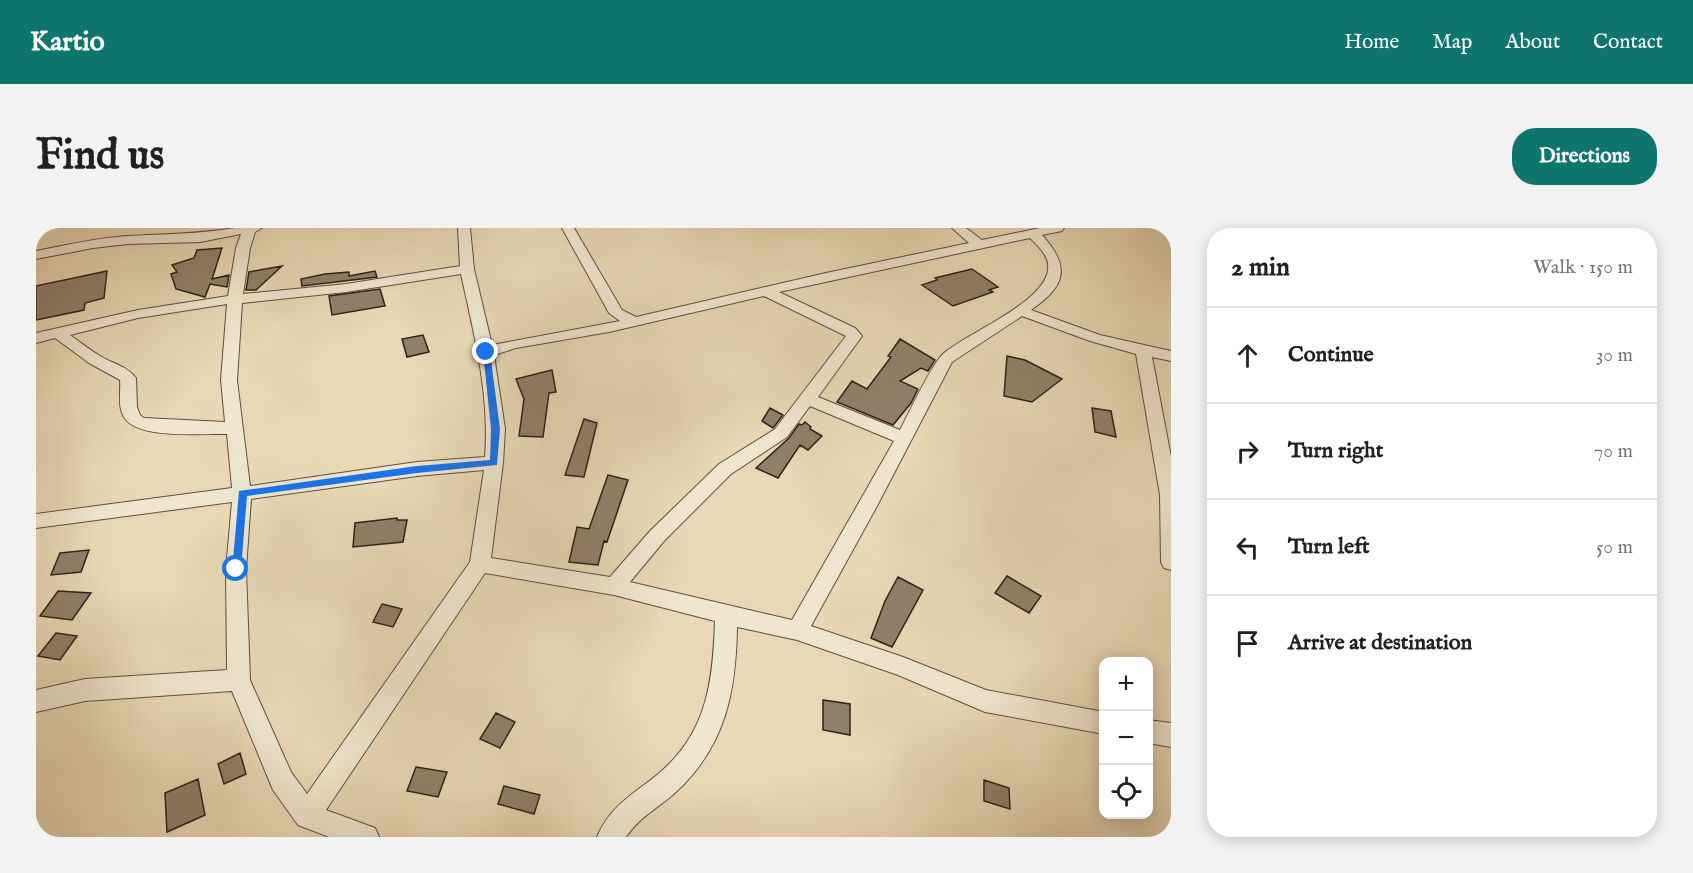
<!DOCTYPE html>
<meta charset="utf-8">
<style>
:root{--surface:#fff;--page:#f2f2f2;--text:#202124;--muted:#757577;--line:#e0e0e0;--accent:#0f766e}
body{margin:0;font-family:"IM FELL English",serif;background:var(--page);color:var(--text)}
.controls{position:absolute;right:18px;bottom:18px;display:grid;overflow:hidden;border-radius:12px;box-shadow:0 3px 15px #0003}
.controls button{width:54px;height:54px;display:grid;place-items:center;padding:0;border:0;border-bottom:2px solid var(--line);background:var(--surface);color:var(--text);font:30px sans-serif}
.stop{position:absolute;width:18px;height:18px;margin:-14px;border:4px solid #1a73e8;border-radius:50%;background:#fff}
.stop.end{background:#1a73e8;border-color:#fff;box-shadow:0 2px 6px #0008}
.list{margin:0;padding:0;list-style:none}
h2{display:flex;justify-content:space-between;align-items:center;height:78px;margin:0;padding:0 24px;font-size:26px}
h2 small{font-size:20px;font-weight:400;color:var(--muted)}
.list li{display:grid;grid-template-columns:39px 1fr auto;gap:18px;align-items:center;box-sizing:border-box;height:96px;padding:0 24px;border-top:2px solid var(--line)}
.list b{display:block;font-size:22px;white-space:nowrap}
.list em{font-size:20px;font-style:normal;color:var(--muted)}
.icon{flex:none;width:33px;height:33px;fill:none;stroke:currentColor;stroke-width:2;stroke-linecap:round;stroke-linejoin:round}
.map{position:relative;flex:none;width:1135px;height:609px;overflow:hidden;border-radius:24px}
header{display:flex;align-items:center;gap:36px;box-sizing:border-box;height:84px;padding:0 30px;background:var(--accent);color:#fff}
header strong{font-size:28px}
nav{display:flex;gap:33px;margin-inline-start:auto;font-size:21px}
.intro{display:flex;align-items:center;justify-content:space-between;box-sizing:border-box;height:144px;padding:0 36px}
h1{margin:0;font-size:42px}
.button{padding:15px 27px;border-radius:24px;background:var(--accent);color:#fff;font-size:21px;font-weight:700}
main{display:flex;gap:36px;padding:0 36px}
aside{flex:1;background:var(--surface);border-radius:24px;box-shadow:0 3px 15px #0003}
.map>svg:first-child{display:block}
.building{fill:#8f806a;stroke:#2f2019;stroke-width:1.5}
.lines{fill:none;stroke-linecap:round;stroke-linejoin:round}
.minor-casing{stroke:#5d4e40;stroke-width:2}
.minor{fill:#efe6cf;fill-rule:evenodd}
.route{fill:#1a73e8}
</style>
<header>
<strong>Kartio</strong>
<nav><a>Home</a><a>Map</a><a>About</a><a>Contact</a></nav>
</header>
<div class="intro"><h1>Find us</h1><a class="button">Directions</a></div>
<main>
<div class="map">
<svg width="1135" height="609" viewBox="0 0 1135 609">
<rect width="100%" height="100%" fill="#e7d9b5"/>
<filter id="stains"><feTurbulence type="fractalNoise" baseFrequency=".00333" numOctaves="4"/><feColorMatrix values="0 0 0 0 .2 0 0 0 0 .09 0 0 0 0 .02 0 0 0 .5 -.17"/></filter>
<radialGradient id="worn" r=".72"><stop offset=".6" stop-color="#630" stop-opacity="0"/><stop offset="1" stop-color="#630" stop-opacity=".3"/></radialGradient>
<path class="building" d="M186,20L176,51L193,47L191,59L174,56L169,69L140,61L135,46L141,44L136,37L158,30L161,22Z
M246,38L220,62H210L213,44Z
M936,41L962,59L953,62L957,64L917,78L886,57L901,52L899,50Z
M71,43L68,70L49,75L48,82L0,92V58Z
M339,43L341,49L266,58L265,51L289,46L313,44V48Z
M344,61L349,78L296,87L293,68Z
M387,107L393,124L371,129L366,111Z
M864,111L899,132L892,143L885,140L864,153L882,161L875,175L857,197L801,174L816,153L831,161L855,129L852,128Z
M971,128L989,132L1026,151L996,174L968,168Z
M516,142L520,164L513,165L507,209L483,208L488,171L480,151Z
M734,180L747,187L737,200L726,193Z
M1056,180L1075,183L1080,209L1059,204Z
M548,191L561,195L548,249L529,247Z
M769,194L775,199L774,201L786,208L772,222L764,217L742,250L720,240L753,210L763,196L766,197Z
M572,247L592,252L571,314L568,313L562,337L533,334L541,299L553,301Z
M361,290V292H371L367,314L317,319L319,295Z
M53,322L45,344L15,347L24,325Z
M971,348L1005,368L993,385L959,365Z
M862,349L887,362L856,419L835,410L849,373Z
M22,363L55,365L36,392L4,388Z
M346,376L366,381L357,399L337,394Z
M20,405L41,408L24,432L2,428Z
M787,472L814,476V507L787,502Z
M460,485L479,494L464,520L444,511Z
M204,525L210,546L188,556L182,536Z
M380,539L411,544L402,569L371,563Z
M162,551L169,587L131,604L129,565Z
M948,552L973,560L974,581L948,573Z
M468,558L504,567L498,586L462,576Z"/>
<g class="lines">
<g class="minor-casing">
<path id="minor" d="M199,0H226L219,4L214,20L207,66L310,56L424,38L422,0H434L438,41L456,117L584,93L573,85L526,0H538L586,82L600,89L790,45L933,15L916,0H930L946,12L1004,0H1028L1026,3L1006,7C1035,39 1030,58 995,82L1064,107L1135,123V133L1116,129L1135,229V342L1128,340L1125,334L1124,267L1100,126L1054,113L986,88L916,134L841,278L775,398L867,429L950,462L1068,484V506L949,484L862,447L761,412L701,399C700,463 690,517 641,563C623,580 605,587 590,609H561C574,578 596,567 621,547C671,506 677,454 679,393L578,367L449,345L290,582L339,600L343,609H293L262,597L237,562L196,463L49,473L0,484V462L49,451L191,442L190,341L196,274L0,300V286L196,260L191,206C165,205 95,213 86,185C82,175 85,162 84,152L53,135L19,110L0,115V105L102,82L192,68L200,20L205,6L164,14L92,16L57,20L0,31V23C30,17 61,10 92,8C128,6 163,6 199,0ZM994,10C1001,17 1011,26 1012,36C1017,72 930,105 907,126C895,137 873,185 864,202L782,169L826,108L819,100L743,64ZM425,46C438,106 454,167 449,229L381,234L214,258L201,152L206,75L310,64ZM728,68L810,108L739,201L683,236L614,303L574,349L455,330L467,235L469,201L458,127L480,120L573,104ZM191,76L185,152L189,194L108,190L104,187L101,179L100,150C92,139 78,136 66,129C55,123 44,114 34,107L102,90ZM774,178L858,213L756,392L594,354L628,313L695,246L751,209ZM448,242L434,334L271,566L255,544L214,452L210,341L215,271L381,248Z
M1112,492L1135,495V519L1112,515Z"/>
</g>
<use href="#minor" class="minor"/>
</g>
<path class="route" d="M450,122L454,124L464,201L461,237L381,245L211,268L205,341L200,345L196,344L203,263L381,238L454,232L455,201L447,124Z"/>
<rect width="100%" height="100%" filter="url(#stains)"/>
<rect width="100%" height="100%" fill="url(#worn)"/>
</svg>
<div class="controls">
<button>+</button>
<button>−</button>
<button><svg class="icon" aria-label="locate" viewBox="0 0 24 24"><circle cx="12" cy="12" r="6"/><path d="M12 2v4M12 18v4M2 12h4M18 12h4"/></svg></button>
</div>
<div class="stop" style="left:200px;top:341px"></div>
<div class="stop end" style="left:450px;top:124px"></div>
</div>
<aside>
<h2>2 min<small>Walk · 150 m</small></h2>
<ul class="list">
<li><svg class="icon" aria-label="ahead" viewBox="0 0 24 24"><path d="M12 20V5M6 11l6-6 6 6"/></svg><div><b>Continue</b></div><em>30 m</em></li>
<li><svg class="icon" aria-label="right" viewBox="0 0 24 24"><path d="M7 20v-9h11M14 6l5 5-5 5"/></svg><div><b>Turn right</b></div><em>70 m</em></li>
<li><svg class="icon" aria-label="left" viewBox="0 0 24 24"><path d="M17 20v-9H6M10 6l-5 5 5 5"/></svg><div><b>Turn left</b></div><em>50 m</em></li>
<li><svg class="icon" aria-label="arrive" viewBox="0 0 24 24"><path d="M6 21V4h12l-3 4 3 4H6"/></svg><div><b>Arrive at destination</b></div></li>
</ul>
</aside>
</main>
